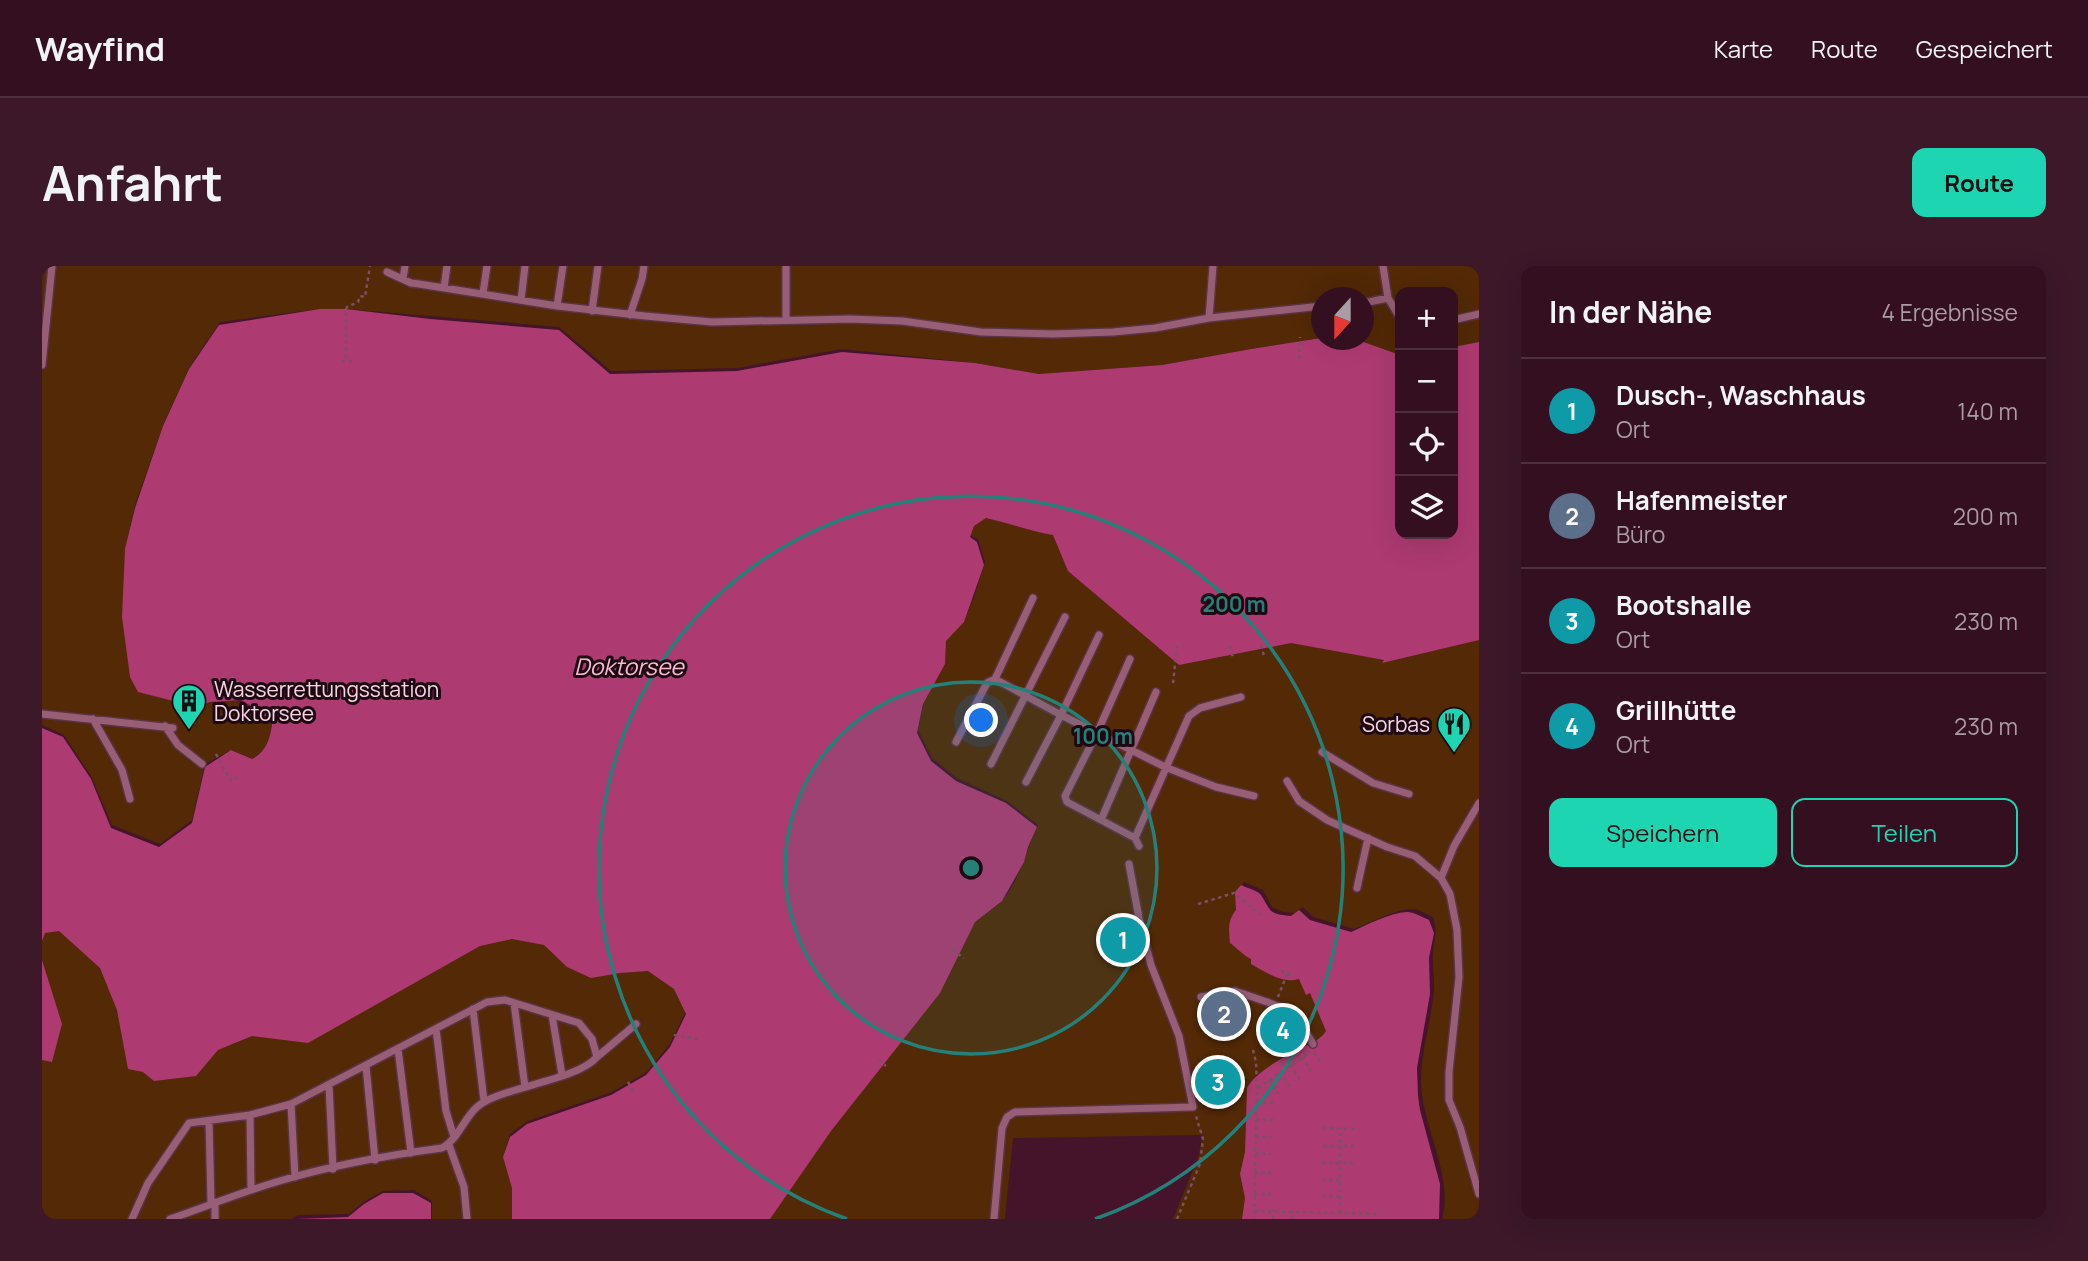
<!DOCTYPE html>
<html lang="de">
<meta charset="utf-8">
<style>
:root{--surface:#340f20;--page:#3c1829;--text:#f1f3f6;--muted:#a99ca5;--line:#4e2f3e;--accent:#1dd5b1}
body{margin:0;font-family:Manrope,sans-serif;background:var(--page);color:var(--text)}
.controls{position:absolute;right:21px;top:21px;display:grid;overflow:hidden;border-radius:14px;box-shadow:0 7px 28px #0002}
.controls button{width:63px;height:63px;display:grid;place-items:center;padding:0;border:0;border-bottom:2px solid var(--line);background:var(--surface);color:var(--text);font:35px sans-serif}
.compass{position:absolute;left:1269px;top:21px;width:63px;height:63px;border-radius:50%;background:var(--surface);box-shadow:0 7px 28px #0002;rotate:201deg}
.you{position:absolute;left:940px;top:455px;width:24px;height:24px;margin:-18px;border:5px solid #fff;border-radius:50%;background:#1a73e8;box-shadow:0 0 0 10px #1a73e833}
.badge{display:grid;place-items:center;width:46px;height:46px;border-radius:50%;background:var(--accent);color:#fff;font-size:23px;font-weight:700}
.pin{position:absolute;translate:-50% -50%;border:4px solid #fff;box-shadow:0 2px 7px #0006}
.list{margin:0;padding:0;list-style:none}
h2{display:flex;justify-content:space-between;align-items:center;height:91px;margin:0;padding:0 28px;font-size:30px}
h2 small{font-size:23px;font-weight:400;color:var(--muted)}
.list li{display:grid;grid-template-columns:46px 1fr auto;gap:21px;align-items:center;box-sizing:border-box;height:105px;padding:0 28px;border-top:2px solid var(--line)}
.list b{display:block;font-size:26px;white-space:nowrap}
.list p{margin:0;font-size:23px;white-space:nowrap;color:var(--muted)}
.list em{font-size:23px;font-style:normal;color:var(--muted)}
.actions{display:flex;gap:14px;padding:21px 28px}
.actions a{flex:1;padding:16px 0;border:2px solid var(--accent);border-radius:14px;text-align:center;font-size:24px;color:var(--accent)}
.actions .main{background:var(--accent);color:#111}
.icon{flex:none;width:38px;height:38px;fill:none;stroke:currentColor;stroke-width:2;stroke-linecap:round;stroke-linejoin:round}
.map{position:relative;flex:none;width:1437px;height:953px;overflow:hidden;border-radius:14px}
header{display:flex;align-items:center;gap:42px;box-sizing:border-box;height:98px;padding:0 35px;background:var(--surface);border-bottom:2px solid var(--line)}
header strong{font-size:33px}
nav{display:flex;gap:38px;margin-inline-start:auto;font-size:24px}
.intro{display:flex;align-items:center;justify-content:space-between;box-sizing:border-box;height:168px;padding:0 42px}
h1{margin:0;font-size:49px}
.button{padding:18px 32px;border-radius:14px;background:var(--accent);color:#111;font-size:24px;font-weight:700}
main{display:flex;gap:42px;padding:0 42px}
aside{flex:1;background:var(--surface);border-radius:14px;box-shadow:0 7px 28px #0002}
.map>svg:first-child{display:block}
.green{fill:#532906}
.water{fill:#ad3a71}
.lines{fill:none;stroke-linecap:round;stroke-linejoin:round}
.service-casing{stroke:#5a3344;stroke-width:10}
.path{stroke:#7c5064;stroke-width:2.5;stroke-dasharray:3.5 3.5;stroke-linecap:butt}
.service{stroke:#975e75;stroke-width:7}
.ring{fill:none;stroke:#26807a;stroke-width:3.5}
.labels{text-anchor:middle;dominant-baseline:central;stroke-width:6;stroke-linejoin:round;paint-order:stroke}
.poi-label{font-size:21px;fill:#f6d5e1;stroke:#1e0912;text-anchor:start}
.water-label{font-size:23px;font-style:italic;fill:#f7bad1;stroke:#1e0912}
.centre{fill:#26807a;stroke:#1e0912;stroke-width:3.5}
.ring-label{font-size:21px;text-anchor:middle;font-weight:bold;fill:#26807a;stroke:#1e0912;stroke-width:6;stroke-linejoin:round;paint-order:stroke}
</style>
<header>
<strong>Wayfind</strong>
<nav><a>Karte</a><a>Route</a><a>Gespeichert</a></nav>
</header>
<div class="intro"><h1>Anfahrt</h1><a class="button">Route</a></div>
<main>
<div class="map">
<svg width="1437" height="953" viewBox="0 0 1437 953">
<rect width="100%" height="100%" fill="#45142b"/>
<path class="green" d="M0,0H1437V76L1411,81V26H1358V89L1316,74H1322V32H1280L1279,72L1209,83L1120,99L997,108L933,97L800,83L696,102L569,105L517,61L304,43H278L178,56L148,100L122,157L93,239L84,281L155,441C188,427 206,434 230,458C227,473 224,486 210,493L189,484L163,498L150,554L118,578L70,559L49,510L22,469L0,459Z
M944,250L1012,266L1249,374L1437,371V953H1400C1412,909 1380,861 1379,816C1379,785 1389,756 1392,725C1393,713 1390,700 1391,688C1392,672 1396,667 1391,651C1384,648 1377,643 1370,643C1356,642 1326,658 1312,663L1271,651L1261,641L1252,647L1241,646L1230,641L1221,624L1202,616L1193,627L1261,709L1275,733L1284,765L1279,771L1247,789L1214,810L1206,929L1201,953H1131L1157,889L1160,869L971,872L963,953H727L934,653C942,647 953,641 961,633C977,616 985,581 996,559L965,535L915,512L890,492L876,464L882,435L903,395L904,372L923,353L933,328L943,296L936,273L928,269L932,257Z
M18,659L176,781L439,677L471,671L607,702L633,721L644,745L628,778L605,806L570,826L486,855L468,868L462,888L471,920V953H390V935L372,924L341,925L323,935L307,948L256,949L250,953H0V663Z"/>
<path class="water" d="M278,43H304L388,53L517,64L568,108L695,105L800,86L933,97L997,108L1120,99L1209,83L1279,72L1316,74L1358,89V268H1411V81L1437,76V374L1340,397L1342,394L1249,377L1137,399L1026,305L1011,269C988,265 966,257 944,252L932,260L928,271L935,276L942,299L922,356L904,375L903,398L881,438L875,467L889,495L914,515L964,537L995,561L986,581L982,596L960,635L933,656L898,727L789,865L728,953H470V922L461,891L468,871L485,858L569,829L604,809L628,781L644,748L632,723L606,705L578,707L549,712L525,701L502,679L470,673L438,680L266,777L210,770L176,784L154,810L112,815L101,806L86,803L75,744L58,702L17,665L3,667L0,675V462L21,471L49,513L69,562L117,581L150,557L163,501L189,484L210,493C224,486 228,473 230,458L217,445L199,434L168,436L155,441L96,426L88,411L80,351L83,283L93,242L121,160L147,103L177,59Z
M1199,619C1205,622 1215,624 1219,629C1230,646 1226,648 1249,650L1257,644L1268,654L1309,666C1325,659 1347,647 1365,646C1372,646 1380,651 1387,654L1392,667L1387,692L1388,728L1375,802L1376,830L1378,844L1398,918L1397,953H1200L1203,932L1198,908L1203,886L1205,822C1214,805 1244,790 1261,781C1270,777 1279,773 1284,765L1268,727L1264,729L1257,713C1239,718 1224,706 1209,698V693C1201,689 1196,683 1188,677C1187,664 1185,655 1194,644L1193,626Z
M0,694L20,758L10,796L0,794Z
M341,927H371L389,937V953H254L306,951L322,938Z"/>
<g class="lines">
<g class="service-casing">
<path id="service" d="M345,6L369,17L377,18L515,40L603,50L670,56L808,53L860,55L939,66L1011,68L1071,66L1113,62L1167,52L1280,40
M361,13L363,0
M402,22L405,0
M441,27L445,0
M1346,32L1358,52
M479,34L483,0
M1322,37L1346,32L1341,0
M515,40L521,0
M550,45L556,0
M588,49L600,13L602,0
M1167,52L1171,0
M744,54V0
M1411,54L1437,48
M0,99L10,0
M1088,393L1055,467L1023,530L1025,536L1093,572
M953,413L1019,449L1123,501L1174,521L1212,530
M0,448L131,462
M51,453L80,504L88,533
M123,460L136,479L160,498
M914,476L945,417L953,413L991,332
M1280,486L1331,517L1367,528
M949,498L1023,351
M1245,515L1257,535L1285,554L1345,581L1373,590L1399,612L1408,628L1415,664L1417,711L1407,806V834L1418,861L1437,928
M984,516L1019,449L1057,369
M1059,554L1114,426
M1097,580L1093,572L1147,450L1158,442L1199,431
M1399,612L1412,580L1437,537
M1315,622L1326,572
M1159,731L1193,725L1225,736L1248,745L1255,751L1271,778
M472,737L483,821
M431,743L442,835
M510,749L520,809
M394,763L404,845L412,871
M356,783L369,887
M555,791L594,758
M324,800L333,894
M287,819L291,903
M249,838L253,911
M208,849L209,924
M167,855L169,937
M407,879L422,921L425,953
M90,953L106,917L147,857L208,849L249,838L445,736L463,734L537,757L550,773L555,791C536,813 471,820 444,835C423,845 419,872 400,882C347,889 292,899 241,914C202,925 166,940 128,953
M173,953V936
M952,953L960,862L965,851L973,846L1151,841L1137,770L1109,699L1097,652L1087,598"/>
</g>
<path class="path" d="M1257,93L1258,71
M310,95H298H304V43L305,41L316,36L318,30L323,31L328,0
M1219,379L1222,390
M1188,380L1191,392
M1131,417L1135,380
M174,488L189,515L196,511
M1156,638L1192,627L1219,649
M910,684L922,692
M1239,705L1252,710
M1236,731L1245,708
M632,769L656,773
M1211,784L1214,796L1215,823L1212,953
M1272,787L1280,798
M1260,791L1269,805
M837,794L844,800
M1248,799L1258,813
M1238,806L1248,820
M1227,814L1237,828
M586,816L592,826
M1216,822L1268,786
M1214,836L1231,837
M1214,853L1232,854
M1281,862L1316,863
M1213,871H1230
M1281,880H1315
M1213,887L1229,888
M1280,897H1315
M1212,907H1229
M1280,914H1297
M1212,928H1230
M1280,930H1297
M1212,945L1337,948
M1298,947V863
M1135,953L1158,898L1161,873L1154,850
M1231,953V943
M1250,953L1251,946"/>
<use href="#service" class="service"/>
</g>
<circle cx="929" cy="602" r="186" fill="#26807a" fill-opacity=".12"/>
<g class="ring">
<circle cx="929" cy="602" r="186"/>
<path d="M805 953A372 372 0 1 1 1053 953"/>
</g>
<defs>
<g id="building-pin" transform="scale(1.75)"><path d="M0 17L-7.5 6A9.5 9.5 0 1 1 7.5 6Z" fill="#1dd5b1" stroke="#1e0912"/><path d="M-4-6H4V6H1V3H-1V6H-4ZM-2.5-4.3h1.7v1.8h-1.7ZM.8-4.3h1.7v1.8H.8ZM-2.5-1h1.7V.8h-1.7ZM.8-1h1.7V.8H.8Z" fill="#111"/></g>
<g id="restaurant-pin" transform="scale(1.75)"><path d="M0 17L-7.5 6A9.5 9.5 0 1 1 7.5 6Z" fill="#1dd5b1" stroke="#1e0912"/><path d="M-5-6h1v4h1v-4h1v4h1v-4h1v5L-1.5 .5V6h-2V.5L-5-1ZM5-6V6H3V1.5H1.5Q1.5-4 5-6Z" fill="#111"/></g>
</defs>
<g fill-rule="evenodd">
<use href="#building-pin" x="147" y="435"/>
<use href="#restaurant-pin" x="1412" y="458"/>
</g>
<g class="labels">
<g class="poi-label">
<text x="172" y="423">Wasserrettungsstation<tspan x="172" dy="24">Doktorsee</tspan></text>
<text x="1388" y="458" text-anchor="end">Sorbas</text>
</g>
<g class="water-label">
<text x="587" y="400">Doktorsee</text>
</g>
</g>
<circle cx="929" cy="602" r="10" class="centre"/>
<g class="ring-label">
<text x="1192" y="346">200 m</text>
<text x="1061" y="478">100 m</text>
</g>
</svg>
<div class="controls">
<button>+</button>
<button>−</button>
<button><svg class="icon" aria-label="locate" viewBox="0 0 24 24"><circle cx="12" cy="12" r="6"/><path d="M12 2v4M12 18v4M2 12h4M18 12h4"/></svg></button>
<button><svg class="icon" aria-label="layers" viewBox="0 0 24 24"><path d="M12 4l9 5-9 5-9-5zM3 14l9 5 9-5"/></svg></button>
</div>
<svg class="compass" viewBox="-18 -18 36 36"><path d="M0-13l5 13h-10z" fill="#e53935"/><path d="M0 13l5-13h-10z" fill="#a99ca5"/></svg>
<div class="you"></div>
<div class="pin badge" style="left:1081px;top:674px;background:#0f9aa8">1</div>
<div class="pin badge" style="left:1182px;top:748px;background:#5c6f8a">2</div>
<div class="pin badge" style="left:1176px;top:816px;background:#0f9aa8">3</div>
<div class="pin badge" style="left:1241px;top:764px;background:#0f9aa8">4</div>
</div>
<aside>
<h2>In der Nähe<small>4 Ergebnisse</small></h2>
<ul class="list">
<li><span class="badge" style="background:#0f9aa8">1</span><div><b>Dusch-, Waschhaus</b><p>Ort</p></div><em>140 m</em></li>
<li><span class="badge" style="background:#5c6f8a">2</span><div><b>Hafenmeister</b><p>Büro</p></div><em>200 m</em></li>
<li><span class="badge" style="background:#0f9aa8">3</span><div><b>Bootshalle</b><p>Ort</p></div><em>230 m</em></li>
<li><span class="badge" style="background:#0f9aa8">4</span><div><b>Grillhütte</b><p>Ort</p></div><em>230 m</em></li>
</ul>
<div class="actions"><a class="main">Speichern</a><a>Teilen</a></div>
</aside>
</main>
